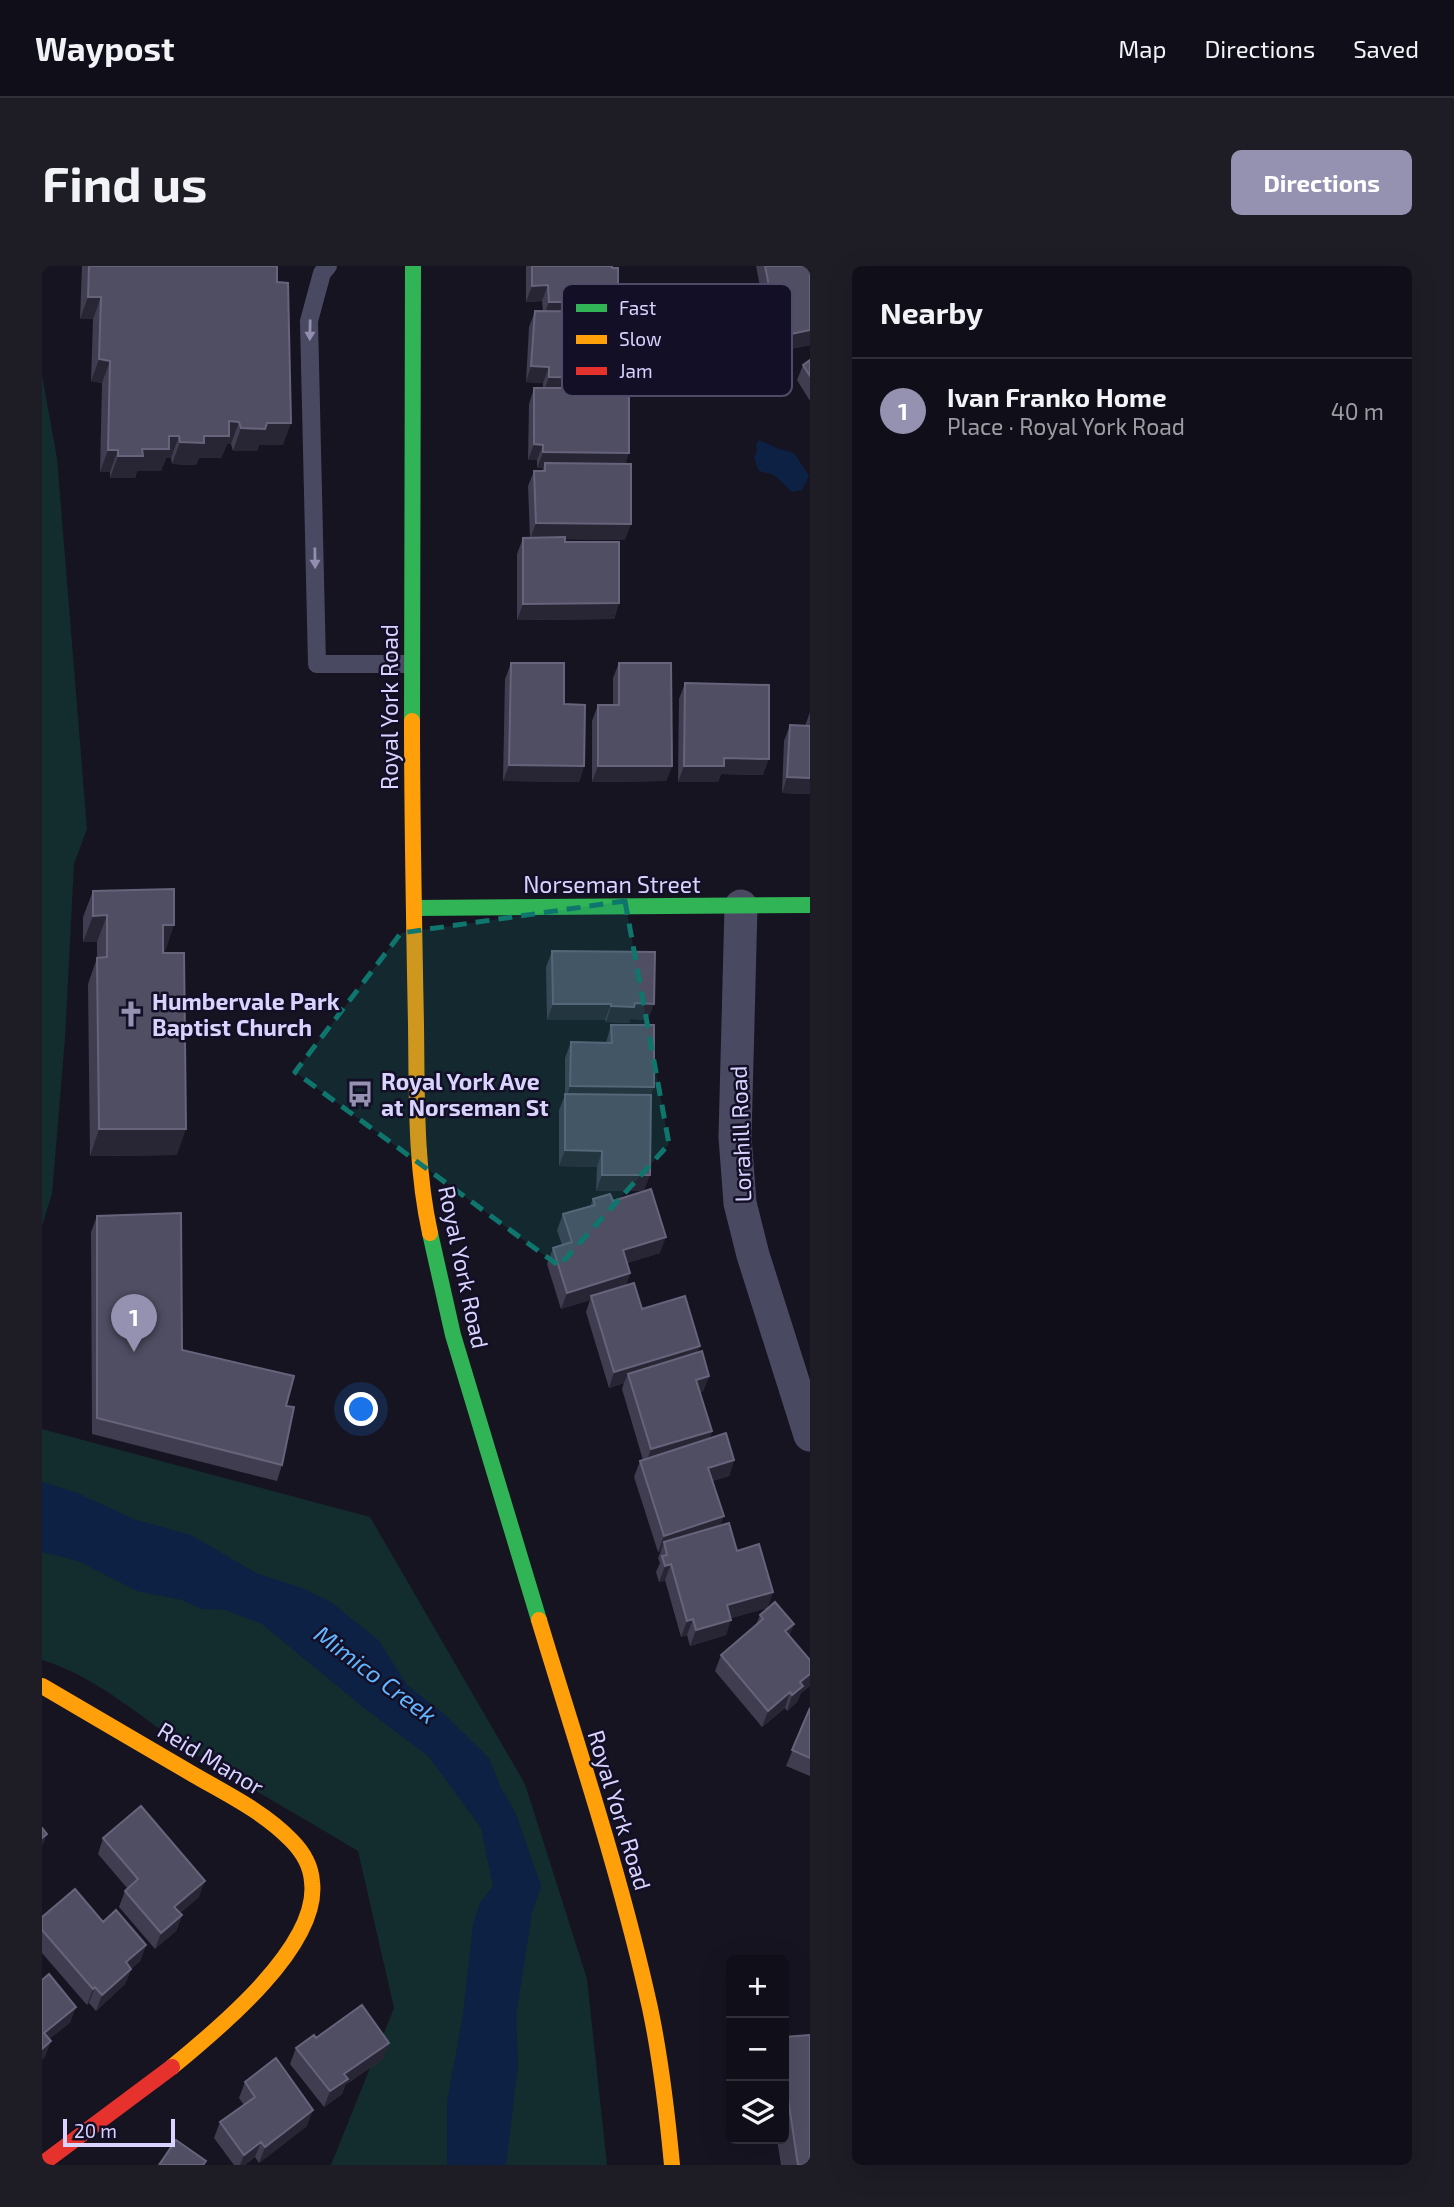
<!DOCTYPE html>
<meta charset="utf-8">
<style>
:root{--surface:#100f19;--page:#1e1d26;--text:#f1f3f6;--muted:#9c9ca2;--line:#302f38;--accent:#9591b1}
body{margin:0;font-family:"Exo 2",sans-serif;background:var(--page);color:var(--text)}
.controls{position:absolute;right:21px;bottom:21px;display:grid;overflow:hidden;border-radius:10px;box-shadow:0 7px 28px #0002}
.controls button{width:63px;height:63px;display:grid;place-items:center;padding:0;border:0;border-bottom:2px solid var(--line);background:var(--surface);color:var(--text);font:35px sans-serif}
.scale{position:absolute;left:21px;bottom:18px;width:112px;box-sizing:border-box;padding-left:7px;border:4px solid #d9d4ff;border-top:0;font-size:19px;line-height:24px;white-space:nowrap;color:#d9d4ff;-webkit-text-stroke:5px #130f26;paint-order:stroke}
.you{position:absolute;left:320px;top:1144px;width:24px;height:24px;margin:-18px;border:5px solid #fff;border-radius:50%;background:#1a73e8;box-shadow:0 0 0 10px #1a73e833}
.badge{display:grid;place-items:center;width:46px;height:46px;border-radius:50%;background:var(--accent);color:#fff;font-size:23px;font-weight:700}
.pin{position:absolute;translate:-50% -58px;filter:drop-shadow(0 2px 4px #0008)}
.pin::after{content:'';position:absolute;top:37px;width:24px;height:21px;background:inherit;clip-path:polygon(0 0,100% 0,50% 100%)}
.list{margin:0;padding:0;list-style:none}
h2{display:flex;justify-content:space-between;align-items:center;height:91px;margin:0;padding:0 28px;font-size:30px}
h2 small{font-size:23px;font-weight:400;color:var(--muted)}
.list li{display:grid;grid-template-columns:46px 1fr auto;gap:21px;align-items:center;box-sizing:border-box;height:105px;padding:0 28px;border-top:2px solid var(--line)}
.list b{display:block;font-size:26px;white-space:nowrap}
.list p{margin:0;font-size:23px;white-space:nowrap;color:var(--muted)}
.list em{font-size:23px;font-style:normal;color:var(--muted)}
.icon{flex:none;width:38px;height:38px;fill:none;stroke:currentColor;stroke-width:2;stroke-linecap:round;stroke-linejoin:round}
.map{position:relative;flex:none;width:768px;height:1899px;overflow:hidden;border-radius:10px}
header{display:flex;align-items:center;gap:42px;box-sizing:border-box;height:98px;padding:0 35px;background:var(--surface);border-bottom:2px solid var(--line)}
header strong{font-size:33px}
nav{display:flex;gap:38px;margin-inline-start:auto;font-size:24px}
.intro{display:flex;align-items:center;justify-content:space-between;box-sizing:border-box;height:168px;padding:0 42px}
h1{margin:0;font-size:49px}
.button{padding:18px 32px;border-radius:10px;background:var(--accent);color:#fff;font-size:24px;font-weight:700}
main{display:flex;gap:42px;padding:0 42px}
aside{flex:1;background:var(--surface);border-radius:10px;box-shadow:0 7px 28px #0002}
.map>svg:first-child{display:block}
.green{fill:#132c2d}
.water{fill:#0d2144}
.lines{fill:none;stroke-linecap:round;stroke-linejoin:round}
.lane{stroke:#4a4962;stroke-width:18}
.street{stroke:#4a4962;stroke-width:33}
.fast{stroke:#30b455;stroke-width:16}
.slow{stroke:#ff9f0a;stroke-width:16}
.jam{stroke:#e5322d;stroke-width:16}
.wall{fill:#403d50}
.shaded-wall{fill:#282635}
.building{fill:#504e63;stroke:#66637b;stroke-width:2}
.oneway{fill:#928eb0}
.marked{fill:#0f766e;fill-opacity:0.2;stroke:#0f766e;stroke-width:5;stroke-dasharray:14 9;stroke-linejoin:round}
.labels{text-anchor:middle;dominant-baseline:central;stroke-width:5;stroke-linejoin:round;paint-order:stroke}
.street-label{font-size:23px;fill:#d9d4ff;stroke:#130f26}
.poi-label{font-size:23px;font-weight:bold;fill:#d9d4ff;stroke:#130f26;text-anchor:start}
.water-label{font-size:24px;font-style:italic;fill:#62b6ff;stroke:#130f26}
.key{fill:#130f26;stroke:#4e4a67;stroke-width:2}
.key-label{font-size:19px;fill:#d9d4ff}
</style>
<header>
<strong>Waypost</strong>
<nav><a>Map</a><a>Directions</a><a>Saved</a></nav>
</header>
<div class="intro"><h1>Find us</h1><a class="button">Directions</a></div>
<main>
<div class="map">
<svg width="768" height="1899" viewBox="0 0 768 1899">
<rect width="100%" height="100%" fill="#161421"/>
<path class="green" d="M0,109L15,192L45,563L32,598L23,772L10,928L0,960Z
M0,1163L328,1251L483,1518L545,1713L565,1899H289L352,1742L316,1585C263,1553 207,1522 155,1489C105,1457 57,1411 0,1394Z"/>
<path class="water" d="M717,174L737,183L752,187L767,210L760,224L750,226L732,209L717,205L712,192L715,185L714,179Z
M0,1216L35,1227L94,1254L149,1269L214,1307L262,1323L289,1336L337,1375L365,1419L403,1449L447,1492L458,1520L474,1548L499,1620L490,1647L474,1750L476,1800L464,1899H405V1836L421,1748L431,1658L438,1637L451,1620L439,1562L387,1491L322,1442L220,1358L183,1344L160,1343L140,1334L95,1325L36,1295L0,1286Z"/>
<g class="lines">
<path class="lane" d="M286,0L280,7L267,55L275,398H369"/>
<path class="street" d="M699,640L693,871L698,937L711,989L768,1169"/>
<path class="fast" d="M370,455L371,0
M372,642L768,639
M388,967L411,1069L497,1354"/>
<path class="slow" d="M370,455C370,556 372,658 374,759C375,828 373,899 388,967
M497,1354C536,1483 579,1610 608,1742C619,1794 625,1846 630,1899
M0,1420C51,1450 101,1479 152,1509C185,1528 222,1546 249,1574C260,1585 269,1599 270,1616C278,1680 175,1764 130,1801"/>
<path class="jam" d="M0,1898L130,1801"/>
</g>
<path class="wall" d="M40,0H235L241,179H217L215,185H191L189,178H185L179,192H157L154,199L130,198L129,192H124L119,205H95L93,212H68V206H58L60,117L49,115L51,53H38Z
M484,0H570L573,46L577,81L572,97H571L565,126L583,198V274L523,273V276L577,337L572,353L475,354V288L481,272H488L486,220L492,205H500L501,202H495V194H486L487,138L492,122H501V117L484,116L487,61L493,45H501L500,35L484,36Z
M714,0H768V79L739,85L729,40L722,41Z
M768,94V135L755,114L761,99Z
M469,397L522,438L542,500L537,516L461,515L463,413Z
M577,397L630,500L624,515L550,516V455L556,439H571V412Z
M643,417L721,509L679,508L676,516H636L637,433Z
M768,446V528L740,527L742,475L748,459L763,460Z
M51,625L123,686H121L135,889L48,890L46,718L55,692V676H41V651Z
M510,685L606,754L588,753L587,757L564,756L563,754H505L504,701Z
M569,759L609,829L602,925L618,987L585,997L588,1007L584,1019L600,1043L656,1086L667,1110L661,1125L658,1127L670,1165L667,1173L692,1194L687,1210L670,1215L678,1260L695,1285L731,1326L725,1342L689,1352L684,1369L648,1380L645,1369L639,1371L623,1314L617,1316L614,1306L618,1297L616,1292L619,1285L616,1286L592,1211L598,1195L601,1194L580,1123L582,1117L567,1122L544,1046L548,1034L519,1043L505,998L511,982L520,979L515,964L521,948L548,941L551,933L571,935L602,925H554L555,901L517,900V844L523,829V792L529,776L564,777Z
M55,950L140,1084L244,1140L240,1199L235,1215L50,1168L49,966Z
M718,1349L747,1370L768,1394V1420L759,1427L755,1436L745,1445L743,1442L720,1461L673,1405L679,1389L714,1359Z
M768,1442V1510L744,1500Z
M61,1572L157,1631L138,1647L140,1649L134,1665L113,1683L77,1641L83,1625L85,1622L56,1588Z
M0,1651L61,1656L104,1679L98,1695L89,1703L83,1718L54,1745L47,1737L45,1739L0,1687Z
M742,1771L768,1899H739L735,1873H742Z
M274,1772L341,1793L303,1819L300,1828L282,1841L248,1798L254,1782Z
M203,1816L265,1860L217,1897L213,1891L203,1899H192L172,1872L178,1856L202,1839L197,1832Z"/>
<path class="shaded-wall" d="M506,19L500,35L484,36L490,20Z
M735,24L729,40L722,41L728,25Z
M46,31H59L51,53H38Z
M507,36H576L571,52H501Z
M768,64V79L739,85L744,69Z
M571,81H577L572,97H565Z
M57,93L68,95L60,117L49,115Z
M489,100L507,101L501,117L484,116Z
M507,111L570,112L565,127H501Z
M187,155L197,156L189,178H185L179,192H157L154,199L130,198L138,176Z
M225,157H249L241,179H217L215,185H191L199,162Z
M127,170H137L129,192H124L119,205H95L93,212H68L76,190L100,183Z
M492,178L501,179L495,194H486Z
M66,184H76L68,206H58Z
M501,186L587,187L582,203L503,197L501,202H495Z
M494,257L589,258L583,274L488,273Z
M577,337L572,353L475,354L481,338Z
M682,492L727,493L721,509L679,508L676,516H636L642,500Z
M467,499L542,500L537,516L461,515Z
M556,500H630L624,515L550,516Z
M745,511L768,512V528L740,527Z
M65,649L55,676H41L51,650Z
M121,659H132L123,686L111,685Z
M593,737L612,738L606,754L588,753L587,757L564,756L569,740Z
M511,738H569L563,754H505Z
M528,820L612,821L606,837L523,836Z
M57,863H144L135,889L48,890Z
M523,884L560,885L555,901L517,900Z
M560,909H608L602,925H554Z
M624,971L618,987L576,1000L581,984Z
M588,1007L583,1023L549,1030L548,1034L519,1043L525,1027Z
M658,1080L652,1096L586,1108L582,1117L567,1122L572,1106Z
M667,1110L661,1125L649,1130L654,1114Z
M670,1165L664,1180L603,1199L609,1183Z
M692,1194L687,1210L660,1218L666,1202Z
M682,1250L676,1266L622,1276L619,1285L616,1286L622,1270Z
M629,1298L623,1314L617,1316L623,1300Z
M731,1326L725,1342L680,1355L685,1339Z
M651,1353L645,1369L639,1371L645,1355Z
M689,1354L684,1369L648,1380L654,1364Z
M752,1358L746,1374L743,1365Z
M768,1408V1420L759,1427L755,1436L745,1445L750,1429L758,1416Z
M748,1426L743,1442L720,1461L726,1445Z
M5,1568L0,1581V1572Z
M163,1615L157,1631L126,1657L132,1641Z
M140,1649L134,1665L113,1683L119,1667Z
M104,1679L98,1695L78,1712L84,1696Z
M89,1703L83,1718L54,1745L60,1729Z
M53,1721L47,1737L45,1739L51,1723Z
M34,1741L28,1757L0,1779L2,1767Z
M9,1775L3,1791L0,1794V1783Z
M347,1777L341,1793L303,1819L300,1828L282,1841L288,1825L302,1808Z
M271,1844L265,1860L217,1897L223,1881Z
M219,1876L213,1891L203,1899H198L202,1889Z"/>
<path class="building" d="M47,0H235V16L246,17L249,157H225L223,163L199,162L197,156L187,155V170H162V177L138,176L137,170H127V183H100L101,190H76V184H66L68,95L57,93L59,31H46Z
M490,0H570V2H576V36H507L506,19L490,20Z
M723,0H768V64L744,69L735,24L728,25Z
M493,45L578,46L577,81H571L570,112L507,111V101L489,100Z
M768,94V110L761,99Z
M492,122H534V126H587V187L501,186V179L492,178Z
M503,197L589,198V258L494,257L492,205H503Z
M523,271V276H577V337L481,338V272Z
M469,397H522V438L543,439L542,500L467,499Z
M577,397H629L630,500H556V439H577Z
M643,417L727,419V493L682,492V500H642Z
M748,459L768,460V512L745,511Z
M132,623V659H121V687H142L144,863H57L55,692L65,691V649L51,650V625Z
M510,685L613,686L612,738L593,737L592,741L569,740V738H511Z
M569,759H612V821L528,820L529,776L570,777Z
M523,828L609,829L608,909H560V885L523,884Z
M609,923L624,971L581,984L588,1007L525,1027L511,982L530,976L521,948L553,939L551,933L568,928L571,935Z
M139,947L140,1084L252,1110L244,1140L252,1141L240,1199L55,1152V950Z
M592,1017L600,1043L643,1030L658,1080L572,1106L549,1030Z
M660,1085L667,1110L654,1114L670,1165L609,1183L586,1108Z
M684,1167L692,1194L666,1202L682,1250L622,1270L598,1195Z
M687,1257L695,1285L717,1278L731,1326L685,1339L689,1354L654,1364L651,1353L645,1355L629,1298L623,1300L620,1290L625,1289L622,1276Z
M733,1336L752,1358L743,1365L768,1394V1408L758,1416L761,1420L750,1429L748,1426L726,1445L679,1389L721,1353L718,1349Z
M768,1442V1492L750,1484Z
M99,1540L163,1615L132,1641L140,1649L119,1667L83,1625L96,1613L61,1572Z
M0,1562L5,1568L0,1572Z
M33,1623L61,1656L74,1644L104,1679L84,1696L89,1703L60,1729L53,1721L51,1723L0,1664V1651Z
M7,1708L34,1741L2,1767L9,1775L0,1783V1714Z
M320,1739L347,1777L302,1808L306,1813L288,1825L254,1782L272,1769L274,1772Z
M768,1769V1899H756L742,1806V1771Z
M234,1792L271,1844L223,1881L219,1876L202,1889L178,1856L213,1831L203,1816Z
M134,1874L164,1895L161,1899H117Z"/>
<defs><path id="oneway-solid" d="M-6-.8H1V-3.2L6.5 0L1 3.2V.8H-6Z" transform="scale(1.75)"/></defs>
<g class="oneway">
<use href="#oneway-solid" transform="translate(268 64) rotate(91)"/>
<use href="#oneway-solid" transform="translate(273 292) rotate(89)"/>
</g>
<path class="marked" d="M583,635L627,878L517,1000L253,806L359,667Z"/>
<defs>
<g id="church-bare" transform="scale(2.1)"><path d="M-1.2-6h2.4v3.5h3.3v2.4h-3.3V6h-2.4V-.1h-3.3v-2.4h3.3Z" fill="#9591b1" stroke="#130f26" stroke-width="2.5" paint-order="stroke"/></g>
<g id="bus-bare" transform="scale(2.1)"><path d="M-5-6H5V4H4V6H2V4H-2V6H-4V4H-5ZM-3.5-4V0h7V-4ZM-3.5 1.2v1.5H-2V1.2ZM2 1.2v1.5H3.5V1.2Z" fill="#9591b1" stroke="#130f26" stroke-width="2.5" paint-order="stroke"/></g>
</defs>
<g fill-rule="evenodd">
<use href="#church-bare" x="89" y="748"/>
<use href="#bus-bare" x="318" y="828"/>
</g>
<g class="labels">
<g class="street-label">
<text transform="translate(347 441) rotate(-90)">Royal York Road</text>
<text x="570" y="618">Norseman Street</text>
<text transform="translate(698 868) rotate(-92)">Lorahill Road</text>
<text transform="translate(422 1001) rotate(78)">Royal York Road</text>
<text transform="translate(169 1492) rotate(31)">Reid Manor</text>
<text transform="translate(578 1544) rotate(73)">Royal York Road</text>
</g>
<g class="poi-label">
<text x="110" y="735">Humbervale Park<tspan x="110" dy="26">Baptist Church</tspan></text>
<text x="339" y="815">Royal York Ave<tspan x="339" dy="26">at Norseman St</tspan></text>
</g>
<g class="water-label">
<text transform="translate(334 1408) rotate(37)">Mimico Creek</text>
</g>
</g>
<rect x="520" y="18" width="230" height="112" rx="10" class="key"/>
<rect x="534" y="38" width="31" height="8" fill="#30b455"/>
<rect x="534" y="69" width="31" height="9" fill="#ff9f0a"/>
<rect x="534" y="101" width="31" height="8" fill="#e5322d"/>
<g class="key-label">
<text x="577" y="49">Fast</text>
<text x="577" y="80">Slow</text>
<text x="577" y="112">Jam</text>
</g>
</svg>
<div class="controls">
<button>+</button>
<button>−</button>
<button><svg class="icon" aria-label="layers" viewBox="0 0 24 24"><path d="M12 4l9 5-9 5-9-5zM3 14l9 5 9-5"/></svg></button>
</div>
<div class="scale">20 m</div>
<div class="you"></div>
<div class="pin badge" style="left:92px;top:1086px">1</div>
</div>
<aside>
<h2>Nearby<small></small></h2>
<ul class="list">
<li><span class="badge">1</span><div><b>Ivan Franko Home</b><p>Place · Royal York Road</p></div><em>40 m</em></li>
</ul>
</aside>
</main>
